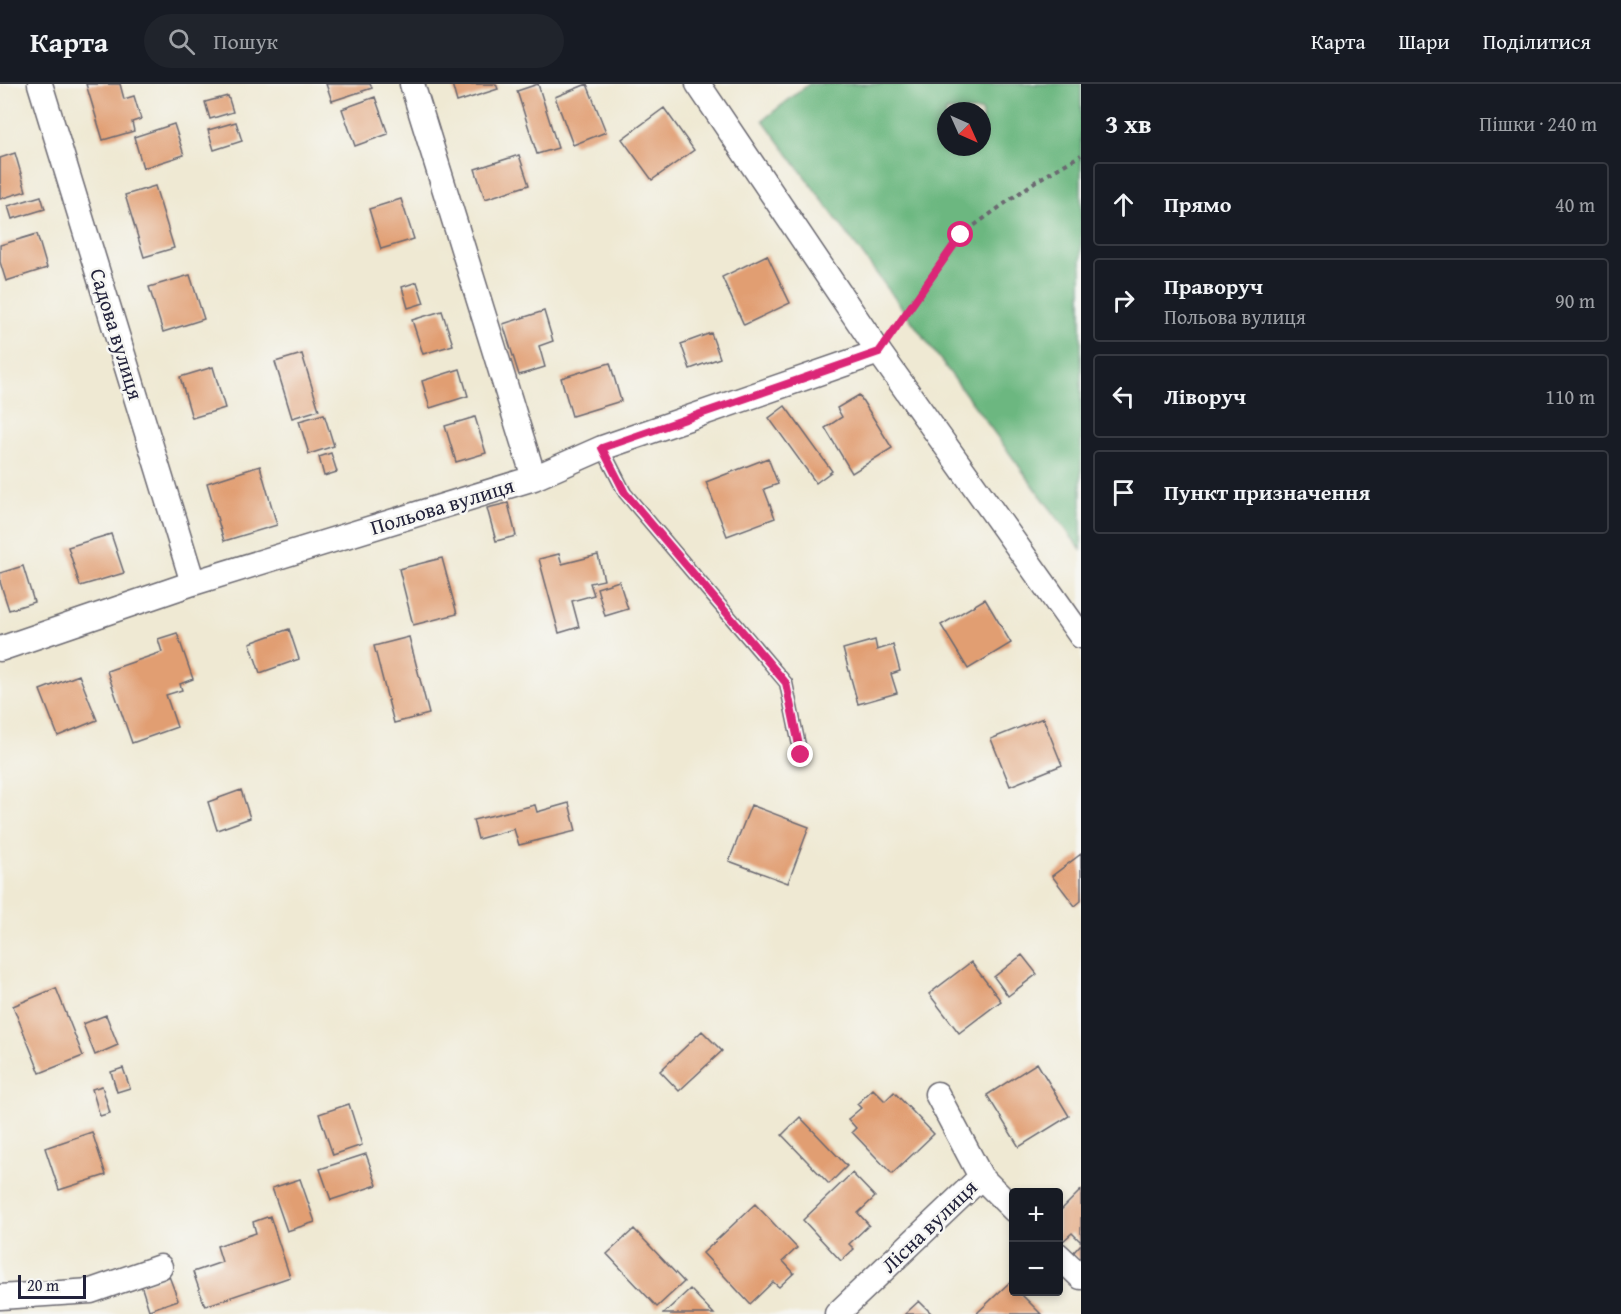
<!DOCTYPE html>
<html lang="uk">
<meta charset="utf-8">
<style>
:root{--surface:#171b24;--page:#20242c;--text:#f1f3f6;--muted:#9ea1a6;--line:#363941}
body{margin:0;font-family:"Gentium Book Plus",serif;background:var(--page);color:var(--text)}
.controls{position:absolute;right:18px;bottom:18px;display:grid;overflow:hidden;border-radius:6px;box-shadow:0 3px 9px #0003}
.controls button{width:54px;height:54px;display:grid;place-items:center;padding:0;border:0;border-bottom:2px solid var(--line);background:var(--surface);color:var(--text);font:30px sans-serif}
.compass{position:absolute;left:937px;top:18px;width:54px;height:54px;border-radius:50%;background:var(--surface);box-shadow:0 3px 9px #0003;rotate:135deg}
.scale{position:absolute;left:18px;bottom:15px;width:68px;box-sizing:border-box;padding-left:6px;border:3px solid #22223b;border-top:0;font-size:16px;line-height:21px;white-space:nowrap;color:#22223b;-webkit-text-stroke:4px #f6f6f2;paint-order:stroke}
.stop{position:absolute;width:18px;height:18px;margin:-14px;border:4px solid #db2777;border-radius:50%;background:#fff}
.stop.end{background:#db2777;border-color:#fff;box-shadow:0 2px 6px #0008}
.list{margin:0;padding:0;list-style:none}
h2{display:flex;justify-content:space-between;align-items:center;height:78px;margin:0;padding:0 24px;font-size:26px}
h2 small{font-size:20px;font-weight:400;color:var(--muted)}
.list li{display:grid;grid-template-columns:39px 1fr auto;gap:18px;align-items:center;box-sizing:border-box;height:84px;margin:0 12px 12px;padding:0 12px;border:2px solid var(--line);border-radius:6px}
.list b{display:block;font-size:22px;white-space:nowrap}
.list p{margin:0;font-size:20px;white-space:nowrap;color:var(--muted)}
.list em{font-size:20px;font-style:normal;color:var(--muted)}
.icon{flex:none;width:33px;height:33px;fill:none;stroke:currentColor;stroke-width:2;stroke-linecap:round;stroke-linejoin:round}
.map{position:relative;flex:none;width:1081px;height:1230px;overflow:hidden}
header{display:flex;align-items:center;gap:36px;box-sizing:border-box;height:84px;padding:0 30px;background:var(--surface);border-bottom:2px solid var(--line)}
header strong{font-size:28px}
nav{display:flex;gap:33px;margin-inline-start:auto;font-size:21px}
.search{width:420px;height:54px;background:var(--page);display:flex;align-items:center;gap:15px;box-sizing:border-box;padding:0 21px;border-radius:33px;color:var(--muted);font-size:22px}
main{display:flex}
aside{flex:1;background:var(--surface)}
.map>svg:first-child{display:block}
.forest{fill:#6cb780;stroke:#476c5e;stroke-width:1.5;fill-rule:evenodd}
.building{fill:#e19e72}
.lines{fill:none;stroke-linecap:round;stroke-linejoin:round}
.service-casing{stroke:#6a6870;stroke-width:15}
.minor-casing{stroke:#6a6870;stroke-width:27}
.path{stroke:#6a6870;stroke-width:4;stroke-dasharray:4.5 4.5;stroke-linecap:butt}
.service{stroke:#fff;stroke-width:12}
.minor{stroke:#fff;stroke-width:24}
.route{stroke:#db2777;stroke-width:8}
.labels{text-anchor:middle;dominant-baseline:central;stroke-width:5;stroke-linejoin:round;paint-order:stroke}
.street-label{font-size:21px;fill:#22223b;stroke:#f6f6f2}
</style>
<header>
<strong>Карта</strong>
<div class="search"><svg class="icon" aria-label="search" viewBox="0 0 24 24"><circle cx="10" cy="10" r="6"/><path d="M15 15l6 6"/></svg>Пошук</div>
<nav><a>Карта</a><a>Шари</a><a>Поділитися</a></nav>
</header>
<main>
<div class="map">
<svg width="1081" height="1230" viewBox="0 0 1081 1230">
<rect width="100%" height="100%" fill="#f6f6f2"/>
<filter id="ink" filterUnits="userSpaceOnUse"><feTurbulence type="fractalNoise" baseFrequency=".0167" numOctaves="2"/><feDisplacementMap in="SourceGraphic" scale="12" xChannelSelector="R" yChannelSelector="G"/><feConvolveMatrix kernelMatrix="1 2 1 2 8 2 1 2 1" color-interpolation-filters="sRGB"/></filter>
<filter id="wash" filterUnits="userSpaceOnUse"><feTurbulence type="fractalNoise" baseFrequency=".008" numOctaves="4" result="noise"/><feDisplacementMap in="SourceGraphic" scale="24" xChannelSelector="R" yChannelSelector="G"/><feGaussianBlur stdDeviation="1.35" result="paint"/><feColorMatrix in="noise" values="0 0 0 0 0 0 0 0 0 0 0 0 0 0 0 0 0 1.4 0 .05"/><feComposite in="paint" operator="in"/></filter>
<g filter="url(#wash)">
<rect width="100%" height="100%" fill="#efe9d3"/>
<path class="forest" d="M809,0H1081V466L763,36ZM946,27H982V63H946Z"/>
<g id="blocks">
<path class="building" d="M86,0H120L124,15L134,12L141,35L132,38L134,47L103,56Z
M326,0H370L372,4L332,17Z
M452,0H496L498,5L457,18Z
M538,0L558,64L537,70L517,7Z
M587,0L606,48L573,61L555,13Z
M228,12L233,28L210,35L205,18Z
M375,13L388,50L355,62L342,25Z
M664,24L694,66L652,96L622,55Z
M236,38L242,57L214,66L208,46Z
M174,40L184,71L143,84L134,53Z
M15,69L26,107L0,115V74Z
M519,71L529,101L485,115L475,85Z
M155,102L174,164L144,173L125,111Z
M41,112L45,125L12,135L8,122Z
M401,115L414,155L381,165L369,125Z
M37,150L47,184L6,197L0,178V161Z
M767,171L790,219L744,241L722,193Z
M190,191L204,235L163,248L149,203Z
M417,198L424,219L408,224L402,203Z
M442,227L453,261L423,270L412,236Z
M544,227L553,257L539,262L545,283L519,291L503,240Z
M711,249L720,274L690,285L681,260Z
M302,270L319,326L292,334L275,278Z
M610,279L621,317L572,332L561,294Z
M213,283L225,324L192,334L180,293Z
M460,285L468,312L430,324L422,297Z
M859,311L892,364L852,389L825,344L842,333L837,324Z
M785,322L832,387L816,399L769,334Z
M324,330L334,362L309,370L299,337Z
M475,333L486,369L456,378L445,342Z
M331,369L337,388L324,392L319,373Z
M768,374L778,400L764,405L775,434L727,452L706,398Z
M260,382L277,441L224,457L207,399Z
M508,419L516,452L496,457L487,424Z
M111,450L124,489L80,502L68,463Z
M559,470L562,480L598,471L604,496L590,499L594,511L572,517L579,543L559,549L539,475Z
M442,474L457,530L413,541L399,485Z
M23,482L34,518L9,526L0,498V489Z
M619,497L628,525L605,532L597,504Z
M985,515L1011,559L968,585L941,541Z
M289,545L299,575L260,589L250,559Z
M177,549L193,595L180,600L182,606L166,611L177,643L132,659L107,587L162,568L158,555Z
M409,553L429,630L394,639L374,562Z
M875,556L877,566L893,561L900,587L891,590L897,609L858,620L843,565Z
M79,591L97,636L58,652L40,606Z
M1043,634L1062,681L1010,702L991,655Z
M241,706L250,734L217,746L208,718Z
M569,719L576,747L519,761L514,745L478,755L473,736L535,721L537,728Z
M751,721L809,743L788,799L729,777Z
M1081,770V817L1075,822L1052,792Z
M1022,871L1037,890L1008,912L994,893Z
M971,878L1001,917L959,949L929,910Z
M56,904L83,972L40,989L13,922Z
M106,931L118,961L95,971L83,940Z
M702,947L722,967L679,1007L660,987Z
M1037,979L1069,1032L1019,1063L987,1011Z
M123,984L130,1004L117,1008L111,988Z
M102,1002L110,1029L100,1032L92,1005Z
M873,1005L885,1017L894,1008L934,1050L892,1090L852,1048L856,1044L848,1035L861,1024L857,1020Z
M349,1020L362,1061L333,1071L319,1030Z
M800,1033L847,1082L829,1100L782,1051Z
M92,1048L106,1091L59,1106L45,1064Z
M366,1070L377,1101L331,1116L320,1085Z
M852,1089L875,1113L858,1129L869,1141L849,1160L854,1165L841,1177L803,1136Z
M300,1095L315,1138L287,1147L272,1104Z
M1081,1106V1158L1072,1149L1062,1158L1058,1154V1129Z
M755,1120L797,1164L783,1177L794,1189L779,1203L773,1198L750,1220L703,1169Z
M270,1132L290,1193L205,1222L193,1188L222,1178L217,1162L256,1149L253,1138Z
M634,1145L684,1198L657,1223L607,1170Z
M1081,1160V1177L1073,1169Z
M169,1192L178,1216L149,1226L141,1201Z
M1010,1198L1014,1201V1208H1019L1041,1230H976Z
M690,1205L714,1230H663Z
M919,1217L932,1230H905Z"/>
</g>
</g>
<g filter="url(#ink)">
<use href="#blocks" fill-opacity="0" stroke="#6a6870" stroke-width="1.5"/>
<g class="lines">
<g class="service-casing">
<path id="service" d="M602,364L625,409L786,599L801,671"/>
</g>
<g class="minor-casing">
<path id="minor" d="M40,0L193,499
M412,0L534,394
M698,0L879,268L1081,552
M0,565L193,499L534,394L602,364L879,268
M981,1093L1014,1126
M1058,1171L1081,1193
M0,1213L91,1207L160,1183
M837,1230L981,1093L937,1010"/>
</g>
<path class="path" d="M893,248L961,151L1036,97L1081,71"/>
<use href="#service" class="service"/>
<use href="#minor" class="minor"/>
</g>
</g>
<g class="lines" filter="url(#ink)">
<path class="route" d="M801,671L786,599L625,409L602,364L879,268L961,151"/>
</g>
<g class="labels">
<g class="street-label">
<text transform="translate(117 250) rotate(73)">Садова вулиця</text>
<text transform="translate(442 422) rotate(-17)">Польова вулиця</text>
<text transform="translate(929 1142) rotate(-44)">Лісна вулиця</text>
</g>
</g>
</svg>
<div class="controls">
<button>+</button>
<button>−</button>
</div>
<svg class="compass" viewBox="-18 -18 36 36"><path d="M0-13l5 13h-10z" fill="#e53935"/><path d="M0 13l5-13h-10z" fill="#9ea1a6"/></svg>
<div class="scale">20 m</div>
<div class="stop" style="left:961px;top:151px"></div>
<div class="stop end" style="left:801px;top:671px"></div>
</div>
<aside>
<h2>3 хв<small>Пішки · 240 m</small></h2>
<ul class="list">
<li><svg class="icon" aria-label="ahead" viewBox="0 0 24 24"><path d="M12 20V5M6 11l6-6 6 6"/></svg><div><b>Прямо</b></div><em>40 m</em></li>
<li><svg class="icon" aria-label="right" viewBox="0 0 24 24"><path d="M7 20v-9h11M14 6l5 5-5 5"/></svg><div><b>Праворуч</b><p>Польова вулиця</p></div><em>90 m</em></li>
<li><svg class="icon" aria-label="left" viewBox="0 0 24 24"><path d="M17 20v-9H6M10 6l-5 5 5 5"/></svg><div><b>Ліворуч</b></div><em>110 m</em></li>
<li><svg class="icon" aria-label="arrive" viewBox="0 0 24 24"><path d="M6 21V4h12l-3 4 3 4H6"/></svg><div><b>Пункт призначення</b></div></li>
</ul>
</aside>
</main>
